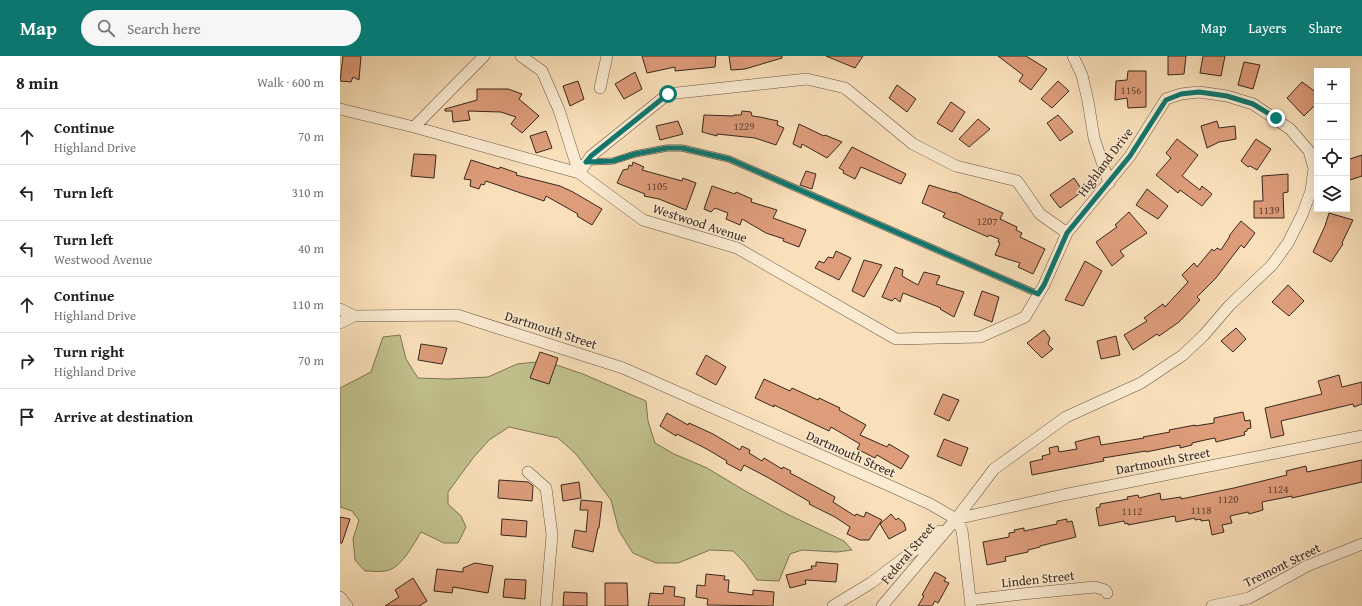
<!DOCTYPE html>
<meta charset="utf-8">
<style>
:root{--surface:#fff;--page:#f6f6f6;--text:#222;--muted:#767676;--line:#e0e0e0;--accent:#0f766e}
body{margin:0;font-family:"Gentium Book Plus",serif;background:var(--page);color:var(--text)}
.controls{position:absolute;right:12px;top:12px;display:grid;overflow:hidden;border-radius:0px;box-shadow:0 4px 16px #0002}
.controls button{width:36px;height:36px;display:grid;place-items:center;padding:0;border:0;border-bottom:1px solid var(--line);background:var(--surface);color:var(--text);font:20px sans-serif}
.stop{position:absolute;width:12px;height:12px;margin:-9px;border:3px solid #0f766e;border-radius:50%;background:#fff}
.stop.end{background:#0f766e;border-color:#fff;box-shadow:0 1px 4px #0008}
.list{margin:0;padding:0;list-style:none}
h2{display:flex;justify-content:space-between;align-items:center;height:52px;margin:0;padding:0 16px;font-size:17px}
h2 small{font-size:13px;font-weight:400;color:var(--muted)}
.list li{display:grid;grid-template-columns:26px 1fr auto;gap:12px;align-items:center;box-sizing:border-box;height:56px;padding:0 16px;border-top:1px solid var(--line)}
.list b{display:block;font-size:15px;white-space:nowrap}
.list p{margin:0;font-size:13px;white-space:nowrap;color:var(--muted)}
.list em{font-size:13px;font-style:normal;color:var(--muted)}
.icon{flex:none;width:22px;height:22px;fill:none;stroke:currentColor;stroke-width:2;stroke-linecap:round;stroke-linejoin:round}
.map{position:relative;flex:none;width:1022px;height:550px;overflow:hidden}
header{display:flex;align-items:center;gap:24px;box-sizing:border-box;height:56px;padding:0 20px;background:var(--accent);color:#fff}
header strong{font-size:19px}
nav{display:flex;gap:22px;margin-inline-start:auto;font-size:14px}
.search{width:280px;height:36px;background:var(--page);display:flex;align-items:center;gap:10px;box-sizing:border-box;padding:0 14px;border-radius:22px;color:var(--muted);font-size:15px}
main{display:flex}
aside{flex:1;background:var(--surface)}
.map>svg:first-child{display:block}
.green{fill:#c1c18d;stroke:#7e7455}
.building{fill:#dd9c7a;stroke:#3a271d}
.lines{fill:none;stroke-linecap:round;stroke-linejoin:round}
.lane-casing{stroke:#6a5544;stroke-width:7}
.street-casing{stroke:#6a5544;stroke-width:12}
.lane{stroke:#fbebd2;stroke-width:5.5}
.street{stroke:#fbebd2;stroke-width:11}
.route{stroke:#0f766e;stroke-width:5}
.labels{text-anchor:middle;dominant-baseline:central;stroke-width:3;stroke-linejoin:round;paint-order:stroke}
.number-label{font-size:11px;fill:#634434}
.street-label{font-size:13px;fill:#3a271d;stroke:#fbebd2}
</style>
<header>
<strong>Map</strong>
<div class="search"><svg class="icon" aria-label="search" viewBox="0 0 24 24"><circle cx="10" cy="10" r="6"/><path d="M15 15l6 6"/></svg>Search here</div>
<nav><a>Map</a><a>Layers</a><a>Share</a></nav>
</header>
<main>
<aside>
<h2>8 min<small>Walk · 600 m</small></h2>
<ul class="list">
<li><svg class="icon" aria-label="ahead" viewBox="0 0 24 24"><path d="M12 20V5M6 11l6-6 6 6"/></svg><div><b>Continue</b><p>Highland Drive</p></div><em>70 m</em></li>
<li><svg class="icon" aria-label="left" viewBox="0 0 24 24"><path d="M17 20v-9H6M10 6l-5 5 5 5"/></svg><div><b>Turn left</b></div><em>310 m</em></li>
<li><svg class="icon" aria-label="left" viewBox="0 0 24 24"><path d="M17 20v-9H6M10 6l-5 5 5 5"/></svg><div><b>Turn left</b><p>Westwood Avenue</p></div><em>40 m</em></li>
<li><svg class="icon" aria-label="ahead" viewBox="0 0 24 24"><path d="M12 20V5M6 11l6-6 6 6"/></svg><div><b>Continue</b><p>Highland Drive</p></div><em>110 m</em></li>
<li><svg class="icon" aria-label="right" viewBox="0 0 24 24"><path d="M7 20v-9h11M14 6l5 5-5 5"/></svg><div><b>Turn right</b><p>Highland Drive</p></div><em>70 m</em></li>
<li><svg class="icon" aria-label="arrive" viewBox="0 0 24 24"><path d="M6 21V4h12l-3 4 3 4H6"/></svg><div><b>Arrive at destination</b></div></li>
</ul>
</aside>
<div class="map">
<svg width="1022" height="550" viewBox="0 0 1022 550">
<rect width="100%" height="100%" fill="#f9e0ba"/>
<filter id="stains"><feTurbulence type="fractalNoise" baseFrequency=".005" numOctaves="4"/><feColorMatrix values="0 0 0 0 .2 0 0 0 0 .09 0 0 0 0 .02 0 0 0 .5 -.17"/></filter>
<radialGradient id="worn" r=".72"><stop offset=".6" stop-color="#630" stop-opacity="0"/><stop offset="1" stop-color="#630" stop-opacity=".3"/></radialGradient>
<path class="green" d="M60,279L66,303L78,322L108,323L148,321L177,308L205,305L243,318L306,345L308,365L315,387L334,398L367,412L407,436L447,458L504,485L512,494L497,496L462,494L450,498L439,525L417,524L405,507L393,495L370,494L338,507H316L293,497L279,475L271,444L236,398L218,382L169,371L149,384L133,402L108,436V448L121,460L126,471L118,487H104L81,476C73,489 61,513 45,515C38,516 31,515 25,515L15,504L13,483L19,464L12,455L0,451V332L31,316L43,281Z"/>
<path class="building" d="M3,0H21L19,24L13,21L11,26L0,25Z
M302,0H376L375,11L335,15V11L307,17Z
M389,0H442V2L405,13L391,14Z
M486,0H523L515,12Z
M658,0H686L707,13L691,34L679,25L683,19Z
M828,0H846L844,18L828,19Z
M863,0H885L881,20L860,17Z
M904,6L920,9L913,33L898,29Z
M788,15H806V51L788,52L787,42L775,44L776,25L787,24Z
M295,16L302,33L284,43L275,28Z
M238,25L244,43L230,50L223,30Z
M718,25L729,35L712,52L701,43Z
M962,26L977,37V47L964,60L947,42Z
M557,29L576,43L567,56L549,42Z
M137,33H168L182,38L179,43L199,60L182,77L171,68L176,61L161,56L128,55L130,64L113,66L112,55H105V53L137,44Z
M611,46L625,56L612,76L597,67Z
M402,55L411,56L412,60L420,61L438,65L437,69L444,72L436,89L415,82L377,78V80L362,76L364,59L394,60V59H401Z
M718,59L733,76L720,85L707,67Z
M638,63L650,73L629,91L619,83Z
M338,65L343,78L320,84L316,70Z
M877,65L879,72L895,70L896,83L879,86L867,92L861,70Z
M459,68L484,80L485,79L502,86L487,102L462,88L461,92L453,88Z
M206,75L212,92L196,97L190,80Z
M837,83L858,99L842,120L860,134L862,130L872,138L862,150L840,134L838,137L816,119L831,102L826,97Z
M916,83L931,93L917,114L910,110L908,111L901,105Z
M512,91L566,118L561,128L521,111L515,123L503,117L504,115L499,112Z
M74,98L96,99L94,122L71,120Z
M1022,99V120L1007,125V104Z
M131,104L159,113L160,111L177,117L176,119L220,130L233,136L262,153L252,169L237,160L238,158L206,140L204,145L146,125L144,129L141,128L139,133L130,130L131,124L124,123Z
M293,106L304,111L302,114L342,125L343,122L356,127L346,154L319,143L304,140L305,138L277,127L283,114L288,113L289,109L292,110Z
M466,115L476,118L472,133L460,129Z
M948,118V136L943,137L944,162H914V145H923L922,120Z
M734,122L743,135L720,152L710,139Z
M589,129L615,137V136L663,157L660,163L677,171L676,174L682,177L680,181L705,193L693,218L678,211L680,207L655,199L660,187L658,186L659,183L649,179L648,181L603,161L605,157L582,147Z
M372,130L395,138L396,136L412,143L411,146L437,154L433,162L466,174L459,191L443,185L444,183L426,177L402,163L400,169L386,163L388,157L375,152L371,156L364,153Z
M807,133L828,150L818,163L796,149Z
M789,156L807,177L780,195L784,200L772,210L756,186L777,171L775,169Z
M989,157L1013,164L1002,187L1003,188L991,206L973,196L985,170Z
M901,165L915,177L904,192L901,189L876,222L857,241L860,244L839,266L819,280L817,278L793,294L784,279L807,265L804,262L823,248L825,251L848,226L842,219L854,207L857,211L872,193L874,195L877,192L881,194L890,180H889Z
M496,195L511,202L499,224L475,212L479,205L484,207L488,201L493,202Z
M524,204L542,209L524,241L512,235Z
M745,205L762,215L743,250L725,244Z
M555,211L563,214L562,220L578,229L584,216L600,220L596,228L624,236L614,261L600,253L601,252L563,237L560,246L555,242L552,245L542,241Z
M948,229L964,245L949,260L932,246Z
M642,235L659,241L652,266L634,259Z
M896,272L906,283L893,296L881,285Z
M704,274L710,282L708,288L713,293L702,302L687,287Z
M776,280L780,299L761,303L757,285Z
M81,288L107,292L102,308L78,304Z
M200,296L218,302L209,328L190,322Z
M366,299L386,311L376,329L356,318Z
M999,319L1002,331L1022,326V348L1014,351L1013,348L941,365L944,379L931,382L925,352L982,338L978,325Z
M424,323L450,335L452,332L478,344L479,342L500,352L499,354L526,369L520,379L547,391L549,388L569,400L561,413L537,399L535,402L517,393L520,388L491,371L489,375L434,349V351L415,342Z
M603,338L619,344L609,365L594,358Z
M903,356L905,365L910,364L911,372L907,373V375L904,376L905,379L876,386L875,382L865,384L852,387V389L840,392V389L806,396V395L763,402L764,405L692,419L690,406L703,403L702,400L710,398L709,392L718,390L719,396L737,393L735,386L759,380L761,389L804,382L803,381L830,376L829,374L855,369V370L874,367V362Z
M327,357L348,369L349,367L373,378L400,394L402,390L410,394L409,397L422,405L424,402L442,413L443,411L451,415L450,417L495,441L493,446L515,460L516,458L524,461L526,456L542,464L529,484H520L507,478L510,471L495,461L469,448L470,446L427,421L404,409L401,415L386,407L387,405L365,392L337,378L336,380L320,370Z
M604,383L628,392L621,410L597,400Z
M1022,404V426L952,442V440L922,446L923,454L909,458L908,456L890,460L892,467L882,469L884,476L872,479L869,464L861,465V463L855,464V462L836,466L835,460L788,469V467L785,468L784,465L759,470L756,452L760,451V448L788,443L787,441L798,439L799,442L820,437L821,444L841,441V443L894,432L947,419L946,415L966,410L967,416Z
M159,424L188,426L193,430L192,445L158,442Z
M239,426L241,442L223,445L221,429Z
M241,444L262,446L259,472H258L253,496L232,491L235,474L246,476L248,454H240Z
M551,458L556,464L558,462L564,467L566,474L549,483L540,468Z
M0,461L10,463L2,487H0Z
M162,463L187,465L186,481L161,479Z
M727,463V466L732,465L736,481L700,490V491L688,494V496L665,501L666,505L647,509L643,486L669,481V477L675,476L674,474L684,472V475L717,468V465Z
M476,506L498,508L496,526L465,524L466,528L450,532L446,519L472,513L471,510H476Z
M135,507L153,510L148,537L113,531L112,537L94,535L97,513L123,516V512Z
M595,516L606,522L604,525L609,527L598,547L595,545L592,550H578L584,540L582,539Z
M366,518L385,520L384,524H389L388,536L413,539V534L434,536L433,550L367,549L368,543L356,541L357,529L365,530Z
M73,522L87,545L79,550H45L59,541L55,534Z
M165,523L186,524L185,543L163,541Z
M265,527H287L288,550H265Z
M324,530L335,531L334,540L345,542L344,550H308L310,537L323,538Z
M224,536L247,537V550H223Z"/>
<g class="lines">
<g class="lane-casing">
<path id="lane" d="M247,106L273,105L295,98L327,92H342L389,103L698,238"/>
</g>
<g class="street-casing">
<path id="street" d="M181,0L202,15L219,54L239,117
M733,0L742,19L748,45L754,82L769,127
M260,32L267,0
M0,53L74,71L239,117L303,164L397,192L556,283L640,281L685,261L704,229L727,177L790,100L826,43L841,38L859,36L887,40L913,48L950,73L969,95L974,112L971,135L962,159L948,187L932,209L889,250L864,279L843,299L801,327L726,361L654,413L616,463L542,550
M74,71L144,0
M239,117L251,100L328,38L467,23L505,32L573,88L616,110L677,125L700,158L727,177
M0,253L14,260
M0,267L14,260L117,259L283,312L548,429L590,448L616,463L723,439L1022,380
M188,416L206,432L212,479L206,550
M616,463L622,474L631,550
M0,541L7,550
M630,544L682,538L755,531L765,534L767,537
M493,550L531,527L600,475
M872,550L909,542L967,510L1022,488"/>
</g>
<use href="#lane" class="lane"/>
<use href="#street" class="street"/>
</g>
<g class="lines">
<path class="route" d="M328,38L251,100L246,106L273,105L295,98L327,92H342L389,103L698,238L704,229L727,177L790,100L826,44L841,38L859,36L887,40L913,48L936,62"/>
</g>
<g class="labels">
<g class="number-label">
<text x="791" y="34">1156</text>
<text x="404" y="70">1229</text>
<text x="317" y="130">1105</text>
<text x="929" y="154">1139</text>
<text x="647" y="165">1207</text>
<text x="938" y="433">1124</text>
<text x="888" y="443">1120</text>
<text x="861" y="454">1118</text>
<text x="792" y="455">1112</text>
</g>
<g class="street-label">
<text transform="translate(765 106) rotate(-53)">Highland Drive</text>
<text transform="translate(360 167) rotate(18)">Westwood Avenue</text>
<text transform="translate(211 274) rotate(18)">Dartmouth Street</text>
<text transform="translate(511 398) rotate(24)">Dartmouth Street</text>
<text transform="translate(823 405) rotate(-11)">Dartmouth Street</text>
<text transform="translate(568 497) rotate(-50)">Federal Street</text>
<text transform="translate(942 509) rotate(-26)">Tremont Street</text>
<text transform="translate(698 523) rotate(-6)">Linden Street</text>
</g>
</g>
<rect width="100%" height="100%" filter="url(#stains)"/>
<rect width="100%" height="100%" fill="url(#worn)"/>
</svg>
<div class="controls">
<button>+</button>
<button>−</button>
<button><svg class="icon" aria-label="locate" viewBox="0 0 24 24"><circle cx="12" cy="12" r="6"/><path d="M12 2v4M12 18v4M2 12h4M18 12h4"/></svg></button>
<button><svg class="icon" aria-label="layers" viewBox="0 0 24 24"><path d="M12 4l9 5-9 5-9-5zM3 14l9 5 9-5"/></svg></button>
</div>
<div class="stop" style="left:328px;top:38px"></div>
<div class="stop end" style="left:936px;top:62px"></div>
</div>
</main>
